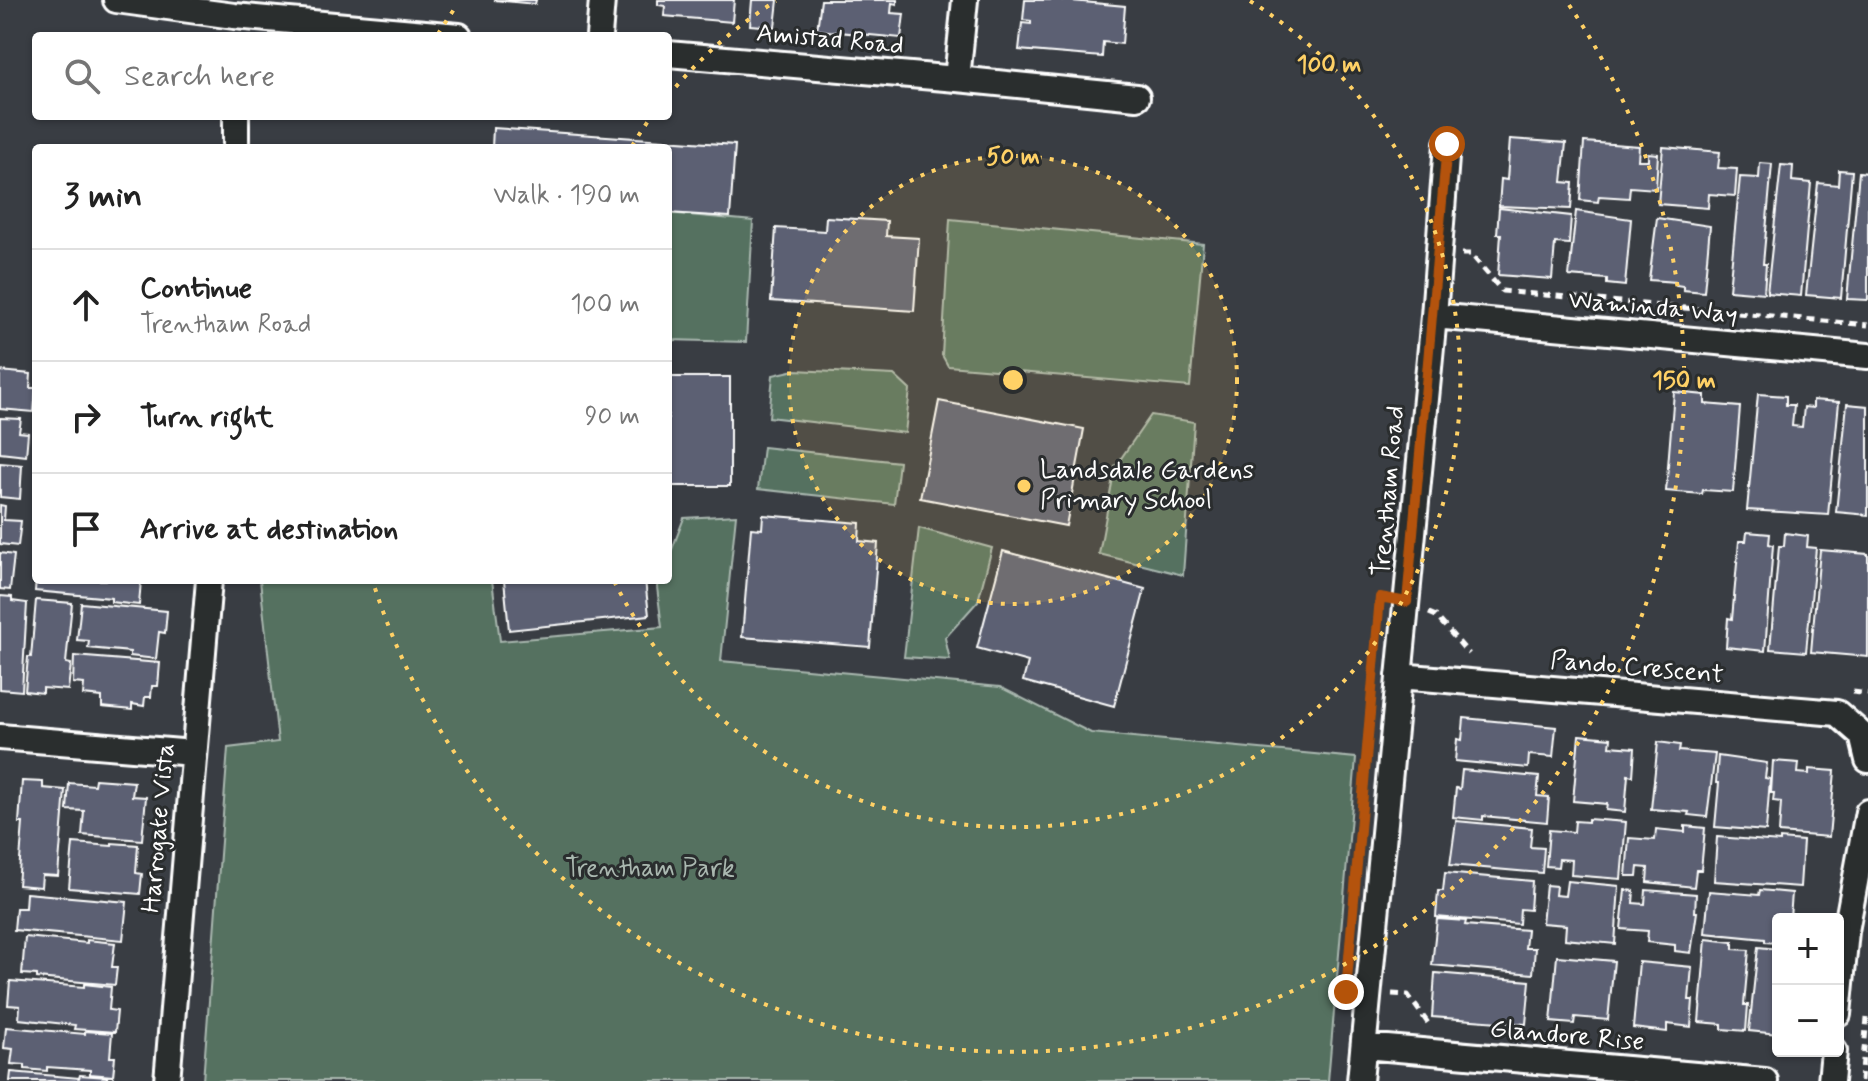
<!DOCTYPE html>
<meta charset="utf-8">
<style>
:root{--surface:#fff;--page:#f2f2f2;--text:#222;--muted:#767676;--line:#e0e0e0}
body{margin:0;font-family:Mynerve,sans-serif;background:var(--page);color:var(--text)}
.controls{position:absolute;right:24px;bottom:24px;display:grid;overflow:hidden;border-radius:8px;box-shadow:0 2px 6px #0004}
.controls button{width:72px;height:72px;display:grid;place-items:center;padding:0;border:0;border-bottom:2px solid var(--line);background:var(--surface);color:var(--text);font:40px sans-serif}
.stop{position:absolute;width:24px;height:24px;margin:-18px;border:6px solid #b45309;border-radius:50%;background:#fff}
.stop.end{background:#b45309;border-color:#fff;box-shadow:0 2px 8px #0008}
.list{margin:0;padding:0;list-style:none}
h2{display:flex;justify-content:space-between;align-items:center;height:104px;margin:0;padding:0 32px;font-size:34px}
h2 small{font-size:26px;font-weight:400;color:var(--muted)}
.list li{display:grid;grid-template-columns:52px 1fr auto;gap:24px;align-items:center;box-sizing:border-box;height:112px;padding:0 32px;border-top:2px solid var(--line)}
.list b{display:block;font-size:30px;white-space:nowrap}
.list p{margin:0;font-size:26px;white-space:nowrap;color:var(--muted)}
.list em{font-size:26px;font-style:normal;color:var(--muted)}
.icon{flex:none;width:44px;height:44px;fill:none;stroke:currentColor;stroke-width:2;stroke-linecap:round;stroke-linejoin:round}
.map{position:relative;flex:none;width:1868px;height:1081px;overflow:hidden}
.search{position:absolute;background:var(--surface);box-shadow:0 2px 6px #0004;left:32px;top:32px;width:640px;height:88px;display:flex;align-items:center;gap:20px;box-sizing:border-box;padding:0 28px;border-radius:8px;color:var(--muted);font-size:30px}
.panel{position:absolute;background:var(--surface);box-shadow:0 2px 6px #0004;left:32px;top:144px;width:640px;height:440px;border-radius:8px}
.map>svg:first-child{display:block}
.green{fill:#557160;stroke:#aab8b0;stroke-width:2}
.building{fill:#5b6173;stroke:#fff;stroke-width:2}
.lines{fill:none;stroke-linecap:round;stroke-linejoin:round}
.street-casing{stroke:#fff;stroke-width:30}
.path{stroke:#fff;stroke-width:5;stroke-dasharray:8 6;stroke-linecap:butt}
.street{stroke:#2a2d2e;stroke-width:24}
.route{stroke:#b45309;stroke-width:10}
.ring{fill:none;stroke:#ffd166;stroke-width:4;stroke-dasharray:4 8}
.poi-dot{fill:#ffd166;stroke:#2a2d2e;stroke-width:3}
.labels{text-anchor:middle;dominant-baseline:central;stroke-width:6;stroke-linejoin:round;paint-order:stroke}
.street-label{font-size:26px;fill:#fff;stroke:#2a2d2e}
.poi-label{font-size:26px;fill:#fff;stroke:#2a2d2e;text-anchor:start}
.park-label{font-size:26px;fill:#aab8b0;stroke:#2a2d2e}
.centre{fill:#ffd166;stroke:#2a2d2e;stroke-width:4}
.ring-label{font-size:24px;text-anchor:middle;font-weight:bold;fill:#ffd166;stroke:#2a2d2e;stroke-width:6;stroke-linejoin:round;paint-order:stroke}
</style>
<div class="map">
<svg width="1868" height="1081" viewBox="0 0 1868 1081">
<rect width="100%" height="100%" fill="#393d43"/>
<filter id="ink" filterUnits="userSpaceOnUse"><feTurbulence type="fractalNoise" baseFrequency=".0125" numOctaves="2"/><feDisplacementMap in="SourceGraphic" scale="16" xChannelSelector="R" yChannelSelector="G"/><feConvolveMatrix kernelMatrix="1 2 1 2 8 2 1 2 1" color-interpolation-filters="sRGB"/></filter>
<g filter="url(#ink)">
<path class="green" d="M668,213L753,221L746,342L668,340Z
M950,219L1203,244L1190,387L948,366L942,355Z
M795,370L894,375L910,390L905,433L769,417L773,375Z
M1151,415L1194,422L1183,575L1099,554L1115,467Z
M763,447L899,462L894,504L758,489Z
M736,515L721,661L1000,687L1091,733L1356,758L1328,1081H203L228,748L278,742L260,580H492L500,641L662,627L657,587L660,580H668V560L684,518Z
M919,528L992,548L978,601L945,638L950,660L904,657Z"/>
<path class="building" d="M494,0H536L535,4Z
M658,0H734L732,22L664,16L665,6L658,5Z
M752,0H778L775,27L750,25Z
M821,0H897V4L892,3L891,13L904,14L901,38L817,30Z
M1025,0H1061L1125,6L1122,44L1103,42L1102,57L1019,50L1022,23L1031,24V21L1023,20Z
M493,128L735,145L730,217L668,213V148H492Z
M1510,139L1566,143L1562,182L1573,183L1571,209L1499,206L1501,179L1507,180Z
M1584,142L1639,146L1638,160H1648V153L1658,154L1656,189L1630,187L1629,198L1599,196L1598,202L1580,200Z
M1663,147L1720,152L1718,168L1737,169L1735,196L1709,194L1708,208L1658,204Z
M1760,163L1772,164L1763,264H1766L1764,293L1729,290L1740,177L1759,178Z
M1781,165L1793,166L1792,181L1811,183L1801,296L1767,293Z
M1839,170L1852,171L1841,298L1806,295L1818,183L1838,185Z
M1859,172L1868,173V300L1847,299Z
M1499,208L1571,216L1569,244L1555,243L1552,279L1498,275L1501,234H1497Z
M1576,211L1631,219L1625,286L1607,284V279L1569,276Z
M826,217L887,221L886,236L919,238L914,311L771,301L776,228L825,231Z
M1657,218L1710,226L1704,292L1683,290V286L1676,285V282L1649,280Z
M0,371L31,374L30,388H36L34,412L0,409Z
M668,377H730V486H668Z
M1674,392L1705,395V404L1740,407L1733,492L1703,490L1702,494L1666,491Z
M1758,394L1786,396V405H1794L1792,426L1802,427L1804,407L1813,408V400L1839,402L1828,515L1747,510Z
M939,401L1084,429L1066,526L920,498Z
M1847,404L1868,406V515L1836,512Z
M0,418L21,419L19,432L28,433L26,456L0,453Z
M0,463L22,465L20,499L0,497Z
M0,505L5,506L4,520L21,521L18,546L0,544Z
M763,515L860,523L859,541L878,543L870,647L742,637L751,528L762,529Z
M1747,532L1770,534L1769,544L1773,545L1765,651L1726,647L1728,618L1732,619L1739,541H1746Z
M1785,533L1808,536L1807,547L1816,548L1806,652L1770,649L1779,546H1784Z
M1820,550L1868,554V657L1811,652Z
M1003,551L1145,589L1114,706L1023,681L1028,662L977,648Z
M0,553L14,555L10,590L0,589Z
M36,578V580H141L139,605L111,602V598L35,591Z
M504,580H645L649,615L509,630Z
M0,596L12,597V601L27,603L22,691L0,689Z
M36,600L72,603L66,663L71,664L68,690L43,688V693L25,691L28,657H31Z
M81,603L167,611L165,633L159,632L156,659L130,656V652L88,648L89,641L77,640Z
M74,656L160,663L158,686H152L151,697H145L144,706L132,704V710L102,707V697L83,695L84,684L73,683Z
M1464,718L1556,727L1553,757L1529,755L1528,768L1455,761L1457,739L1462,740Z
M1579,735L1611,738L1610,746L1635,748L1633,776L1628,775L1625,812L1606,810L1607,804L1573,801Z
M1658,742L1680,745L1679,751L1715,754L1707,817L1688,815L1689,812L1651,809Z
M1718,756L1767,763L1765,778L1770,779L1766,831L1715,827L1719,783H1716Z
M1773,761L1799,763L1798,773L1809,774V769L1835,771L1829,837L1779,833L1781,802L1773,801L1774,793H1771Z
M1462,770L1539,777L1537,796L1549,797L1547,822L1483,816V820L1453,817L1456,788L1460,789Z
M95,779L134,782L132,796L146,797L142,840L82,835L84,811L67,810L69,783L94,785Z
M22,781L43,782V788L65,790L58,876L42,875L41,887L18,885L23,823H19Z
M1588,819L1626,822L1621,879L1571,875L1572,860L1559,859L1558,867L1546,866L1549,830L1574,832L1575,821L1588,822Z
M1456,821L1532,828L1530,847L1544,848L1542,873L1450,865Z
M1685,826L1705,828L1701,870H1696L1694,887L1647,882L1648,868L1638,867L1637,876H1626L1629,838L1655,840L1656,829L1685,832Z
M1717,837L1780,842V839L1803,841L1800,887L1714,881Z
M73,843L112,846V843L138,845L136,873L142,874L140,894L69,888Z
M1445,873L1532,881L1530,910L1520,909L1519,924L1436,917L1438,891H1443Z
M1567,881L1619,886L1615,944L1565,939L1566,925L1542,923L1546,885L1556,886L1555,895L1565,896Z
M1625,890L1634,891L1633,903L1645,904L1646,890L1696,894L1695,912H1697L1691,953L1675,951V945L1647,942L1648,931L1621,929Z
M1760,890L1792,893L1790,918L1793,919H1778V943L1765,942V939L1705,933L1709,891L1759,895Z
M26,893L127,902L123,940L14,930L16,908H25Z
M1437,919L1466,921L1465,925L1527,930L1525,948H1535L1533,974L1432,965Z
M25,937L87,943V940L115,943L112,967H117L115,985L37,978V975L22,974Z
M1706,939L1733,942V949L1749,950L1744,1005H1748L1746,1031L1722,1029V1024L1699,1022Z
M1758,947L1778,949V1034L1749,1031Z
M1557,956L1614,961L1608,1020L1575,1017L1574,1024L1551,1022Z
M1639,962L1692,967L1689,1000H1693L1691,1027L1667,1024V1032L1633,1028Z
M1435,973L1530,981L1526,1024L1432,1017Z
M10,981L84,987V984L111,987L109,1010L117,1011L115,1032L74,1029L75,1025L19,1019L20,1006L8,1005Z
M6,1027L85,1034V1031L112,1033L110,1057H115L113,1076L90,1074V1070L47,1067V1071L25,1069V1065L11,1064L13,1049L4,1048Z
M11,1072L79,1078L80,1075L107,1077V1081H10Z"/>
<g class="lines">
<g class="street-casing">
<path id="street" d="M116,0L234,16L459,36
M599,36L602,0
M668,54L957,79L965,0
M957,79L1137,97
M236,116V148
M1434,316L1868,356
M1399,676L1837,713L1862,735L1868,760
M0,737L193,753
M1838,1014L1846,931L1868,812
M1364,1046L1765,1081
M167,1081L209,580
M1360,1081L1434,316L1447,144
M1831,1081L1834,1051"/>
</g>
<path class="path" d="M1462,254H1471L1502,291L1868,325
M1429,613L1436,616L1469,654
M1853,692L1868,694
M1392,994L1408,995L1430,1026
M1861,1081L1867,1018"/>
<use href="#street" class="street"/>
</g>
</g>
<g class="lines" filter="url(#ink)">
<path class="route" d="M1346,992L1380,597L1407,602L1447,144"/>
</g>
<circle cx="1013" cy="380" r="224" fill="#ffd166" fill-opacity=".12"/>
<g class="ring">
<circle cx="1013" cy="380" r="224"/>
<path d="M632 146A447 447 0 0 1 651 117M668 96A447 447 0 0 1 776 1M1250 1A447 447 0 1 1 615 583"/>
<path d="M438 34A671 671 0 0 1 457 5M1569 5A671 671 0 1 1 373 582"/>
</g>
<circle class="poi-dot" cx="1024" cy="486" r="8"/>
<g class="labels">
<g class="street-label">
<text transform="translate(830 40) rotate(5)">Amistad Road</text>
<text transform="translate(1653 308) rotate(5)">Waminda Way</text>
<text transform="translate(1389 491) rotate(-85)">Trentham Road</text>
<text transform="translate(1637 668) rotate(5)">Pando Crescent</text>
<text transform="translate(159 828) rotate(-85)">Harrogate Vista</text>
<text transform="translate(1567 1036) rotate(5)">Glandore Rise</text>
</g>
<g class="poi-label">
<text x="1040" y="471">Landsdale Gardens<tspan x="1040" dy="30">Primary School</tspan></text>
</g>
<g class="park-label">
<text x="650" y="869">Trentham Park</text>
</g>
</g>
<circle cx="1013" cy="380" r="12" class="centre"/>
<g class="ring-label">
<text x="1329" y="72">100 m</text>
<text x="1013" y="164">50 m</text>
<text x="1684" y="388">150 m</text>
</g>
</svg>
<div class="controls">
<button>+</button>
<button>−</button>
</div>
<div class="stop" style="left:1447px;top:144px"></div>
<div class="stop end" style="left:1346px;top:992px"></div>
<div class="search"><svg class="icon" aria-label="search" viewBox="0 0 24 24"><circle cx="10" cy="10" r="6"/><path d="M15 15l6 6"/></svg>Search here</div>
<section class="panel">
<h2>3 min<small>Walk · 190 m</small></h2>
<ul class="list">
<li><svg class="icon" aria-label="ahead" viewBox="0 0 24 24"><path d="M12 20V5M6 11l6-6 6 6"/></svg><div><b>Continue</b><p>Trentham Road</p></div><em>100 m</em></li>
<li><svg class="icon" aria-label="right" viewBox="0 0 24 24"><path d="M7 20v-9h11M14 6l5 5-5 5"/></svg><div><b>Turn right</b></div><em>90 m</em></li>
<li><svg class="icon" aria-label="arrive" viewBox="0 0 24 24"><path d="M6 21V4h12l-3 4 3 4H6"/></svg><div><b>Arrive at destination</b></div></li>
</ul>
</section>
</div>
